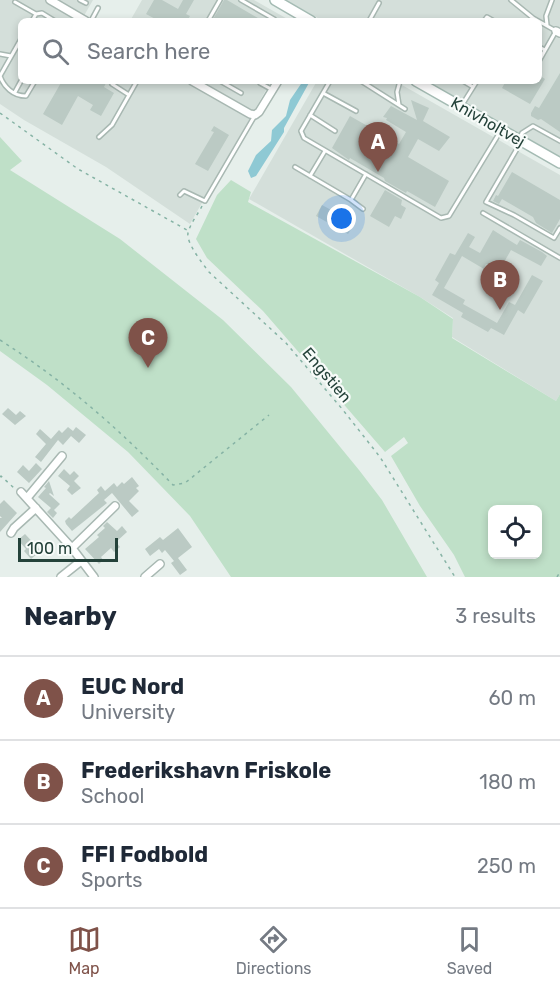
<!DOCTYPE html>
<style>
:root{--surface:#fff;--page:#f2f2f3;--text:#1f2937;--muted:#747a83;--line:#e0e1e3;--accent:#7f5249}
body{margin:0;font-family:Rubik,sans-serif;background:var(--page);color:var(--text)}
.controls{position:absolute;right:18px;bottom:18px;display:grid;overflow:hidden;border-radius:9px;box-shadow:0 3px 9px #0003}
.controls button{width:54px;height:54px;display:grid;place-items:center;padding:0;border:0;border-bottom:2px solid var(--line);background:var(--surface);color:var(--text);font:30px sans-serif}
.scale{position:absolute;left:18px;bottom:15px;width:100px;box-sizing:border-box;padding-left:6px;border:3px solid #24423a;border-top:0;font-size:16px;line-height:21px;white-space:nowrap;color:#24423a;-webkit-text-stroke:4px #f7fbf9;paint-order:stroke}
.you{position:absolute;left:342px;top:219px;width:21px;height:21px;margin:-15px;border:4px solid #fff;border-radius:50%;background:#1a73e8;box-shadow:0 0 0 9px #1a73e833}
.badge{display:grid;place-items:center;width:39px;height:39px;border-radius:50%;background:var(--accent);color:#fff;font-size:20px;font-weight:700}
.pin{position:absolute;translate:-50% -50px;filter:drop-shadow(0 2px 3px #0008)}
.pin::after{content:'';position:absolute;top:32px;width:21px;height:18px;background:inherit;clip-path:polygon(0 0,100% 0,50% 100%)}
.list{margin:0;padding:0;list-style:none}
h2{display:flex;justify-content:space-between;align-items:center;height:78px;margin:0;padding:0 24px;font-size:26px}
h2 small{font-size:20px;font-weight:400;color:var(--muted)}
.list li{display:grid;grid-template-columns:39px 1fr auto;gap:18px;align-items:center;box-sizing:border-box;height:84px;padding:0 24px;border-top:2px solid var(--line)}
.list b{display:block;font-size:22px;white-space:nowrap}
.list p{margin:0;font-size:20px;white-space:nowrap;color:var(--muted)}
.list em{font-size:20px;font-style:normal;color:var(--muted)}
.icon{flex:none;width:33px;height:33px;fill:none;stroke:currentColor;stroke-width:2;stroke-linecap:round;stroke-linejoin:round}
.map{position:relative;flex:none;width:560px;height:577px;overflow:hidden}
.search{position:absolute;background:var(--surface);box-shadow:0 3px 9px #0003;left:18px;right:18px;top:18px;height:66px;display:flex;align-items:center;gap:15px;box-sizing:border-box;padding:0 21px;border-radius:9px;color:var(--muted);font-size:22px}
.sheet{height:330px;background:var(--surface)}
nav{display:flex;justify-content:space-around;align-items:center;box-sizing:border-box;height:84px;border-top:2px solid var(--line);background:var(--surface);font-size:16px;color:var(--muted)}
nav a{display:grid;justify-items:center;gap:3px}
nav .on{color:var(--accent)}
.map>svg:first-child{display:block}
.built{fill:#d4dfda}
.green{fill:#bfe0c8;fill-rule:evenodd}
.water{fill:#8ec9d4}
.building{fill:#bbcac4}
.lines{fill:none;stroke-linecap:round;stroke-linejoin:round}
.lane-casing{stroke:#a8b8b2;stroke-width:6}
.street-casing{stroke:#a8b8b2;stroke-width:10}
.secondary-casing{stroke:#a4bbb3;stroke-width:12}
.path{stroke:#86b3a5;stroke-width:1.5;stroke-dasharray:3 4.5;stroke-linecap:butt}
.lane{stroke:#fff;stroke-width:3}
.street{stroke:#fff;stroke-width:7}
.secondary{stroke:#fff;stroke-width:9}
.labels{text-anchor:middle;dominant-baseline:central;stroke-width:4.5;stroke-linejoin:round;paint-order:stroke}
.street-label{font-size:16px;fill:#24423a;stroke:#f7fbf9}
</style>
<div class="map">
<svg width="560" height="577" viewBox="0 0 560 577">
<rect width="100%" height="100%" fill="#e6efeb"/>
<path class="built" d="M0,0H93L81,21H21V81H271L190,224L106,167L24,120L0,104Z
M142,0H254L291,21H130Z
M286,0H560V157L428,81H539V21H323Z
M317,81H395L560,175V394L556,401L452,337L453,318L420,297L249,199Z"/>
<path class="green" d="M0,137L22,161L10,170L120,239L223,320L291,387L359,470L382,500L427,577H231L190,516L128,452L47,385L0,351Z
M231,180L251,192L248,202L420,297L453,319L452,338L556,401L560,394V577H465L454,555L420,506L391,456L408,443L404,437L385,452L263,311L207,258L196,239L217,195ZM492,509H538V554H492Z"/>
<path class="water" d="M303,81H310L284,128V132L256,176L251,178L248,171L256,155L271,141L272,130L286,116L290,100Z"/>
<path class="building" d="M154,0H162L178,9L183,0H194L186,14L190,16L187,21H159L146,14Z
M224,0H227L263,21H212Z
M560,73V132L541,119L538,120L531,116V113L535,106L539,108Z
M539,75L545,79L530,104L502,88L506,81H539Z
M62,81H107L104,87L114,93L101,116L90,110L93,105L78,96L62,125L43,114Z
M411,100L429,108L423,121L450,137L439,151L418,139L408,157L449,181L435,207L407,191L406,193L385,181L384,178L350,158L349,160L332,148L350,116L399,144L406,132L386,120L387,118L383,117L391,106L417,120Z
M214,126L229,135L208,171L195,164L214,132L211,131Z
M512,172L560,200V219L552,233L536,223L533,217L502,199L499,204L493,201L496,195L498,196Z
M385,190L402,200L401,205L406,208L401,219L395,216L389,227L370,216Z
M322,205L355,223L348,234L316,216Z
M493,230L517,245L520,240L542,252L547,256L541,266L511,250L499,271L486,264L484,269L462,256L444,288L465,300L463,304L497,323L509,302L515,305L532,275L543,281L524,314L518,310L504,335L491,328L488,332L461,317L463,313L432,295L439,283L435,280L450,253L455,255L468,233L475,237L469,247L480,253Z
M8,408L16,415L20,411L26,416L15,425L2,414Z
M68,427L73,431L76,427L86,435L79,443L71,436L63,445L58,440L41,462L35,457L46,444L36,434L40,429L51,439L59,430L62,433Z
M36,463L42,469L29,483L17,472L23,465L29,471Z
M64,469L70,475L74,471L79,476L74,481L81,488L72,495L67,490L70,486L58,476Z
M132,477L139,486L136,488L139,491L129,501L139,511L132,517L112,493L104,500L107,503L72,531L66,524L65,521L69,517L71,519L99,493L97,490L101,486L105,491L114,483L117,487L122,482L124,484Z
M49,481L54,496L50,493L49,494L60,504L54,510L57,513L53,518L47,512L51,508L38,497L46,488L44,487Z
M4,500L17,513L0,532V518H2L0,516V504Z
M107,522L117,531L122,526L127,532L116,542L120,547L114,552L111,548L101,557L103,560L99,564L85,549L99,537L97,535L105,528L103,526Z
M178,528L192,547L178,558L187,570L180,575L171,563L174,561L165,550L162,553L159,549L150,556L145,549L160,537L163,540Z
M25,534L41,551L31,559L24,551L26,549L18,540Z"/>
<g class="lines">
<g class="lane-casing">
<path id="lane" d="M80,0L86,3
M241,0L274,19
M511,0L533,18L556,31L539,61
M15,2L36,14
M32,21L36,14L42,13L55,21
M91,21L98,8
M208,21L220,0
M369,21L379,3
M484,21L487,17L494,21
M547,25L546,16L552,0
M21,39L0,76C4,87 13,96 26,96L35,81
M539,47L545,50
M0,54L11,56
M114,81L112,84L129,95
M220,81L241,93
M261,81L260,83L271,89
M330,81L301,131L304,138L441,218L449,216L500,132
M361,81L405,109
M463,81L473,87
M15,92L21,81
M323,93L356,111
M399,105L397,92L400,81
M462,105L477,81
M310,115L335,131
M99,137L112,125L137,81
M520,138L522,133L533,126L560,141
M521,142L486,202L514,215L554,238L560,228
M295,167L351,200L363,209
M310,176L325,151
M180,195L184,191L205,201L254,117
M351,200L366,174
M483,213L560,258"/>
</g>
<g class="street-casing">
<path id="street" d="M50,0L86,21
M556,31L560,33
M192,81L250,114L255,115L259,112L278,81
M21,492L72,548L94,577
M27,498L62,456
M11,533L14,528L36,508
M72,548L115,506
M61,577L81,561
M145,577L160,564"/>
</g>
<g class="secondary-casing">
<path id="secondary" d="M275,0L311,21
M416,81L560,163"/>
</g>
<path class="path" d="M0,113L78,169L187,230
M202,206C198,214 190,224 188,233C186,243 203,264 209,272L286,343L343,410L380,457L455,577
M0,340C67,383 118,428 173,485L185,483L269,415
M0,477L1,476L14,488
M557,577L560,572"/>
<use href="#lane" class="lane"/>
<use href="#street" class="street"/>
<use href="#secondary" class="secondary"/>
</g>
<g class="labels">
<g class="street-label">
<text transform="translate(488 122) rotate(30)">Knivholtvej</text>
<text transform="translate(327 375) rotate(50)">Engstien</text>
</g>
</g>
</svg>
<div class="controls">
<button><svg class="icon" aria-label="locate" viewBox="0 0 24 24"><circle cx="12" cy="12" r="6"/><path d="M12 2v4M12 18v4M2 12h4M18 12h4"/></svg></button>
</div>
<div class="scale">100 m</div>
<div class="you"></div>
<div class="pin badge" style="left:378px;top:172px">A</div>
<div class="pin badge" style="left:500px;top:310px">B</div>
<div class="pin badge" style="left:148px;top:368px">C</div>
<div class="search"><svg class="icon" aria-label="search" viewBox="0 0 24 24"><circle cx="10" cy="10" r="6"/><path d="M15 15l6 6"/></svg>Search here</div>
</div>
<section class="sheet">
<h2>Nearby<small>3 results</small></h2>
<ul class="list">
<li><span class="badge">A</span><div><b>EUC Nord</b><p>University</p></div><em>60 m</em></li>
<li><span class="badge">B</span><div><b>Frederikshavn Friskole</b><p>School</p></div><em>180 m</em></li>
<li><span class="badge">C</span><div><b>FFI Fodbold</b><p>Sports</p></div><em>250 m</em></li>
</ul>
</section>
<nav>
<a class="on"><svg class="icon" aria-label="map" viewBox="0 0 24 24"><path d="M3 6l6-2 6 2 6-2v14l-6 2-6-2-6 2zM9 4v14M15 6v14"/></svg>Map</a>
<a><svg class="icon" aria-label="directions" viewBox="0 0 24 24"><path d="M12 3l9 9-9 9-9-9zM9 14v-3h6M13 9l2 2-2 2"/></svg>Directions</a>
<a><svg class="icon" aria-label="saved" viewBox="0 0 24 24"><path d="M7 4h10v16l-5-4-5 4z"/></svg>Saved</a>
</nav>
